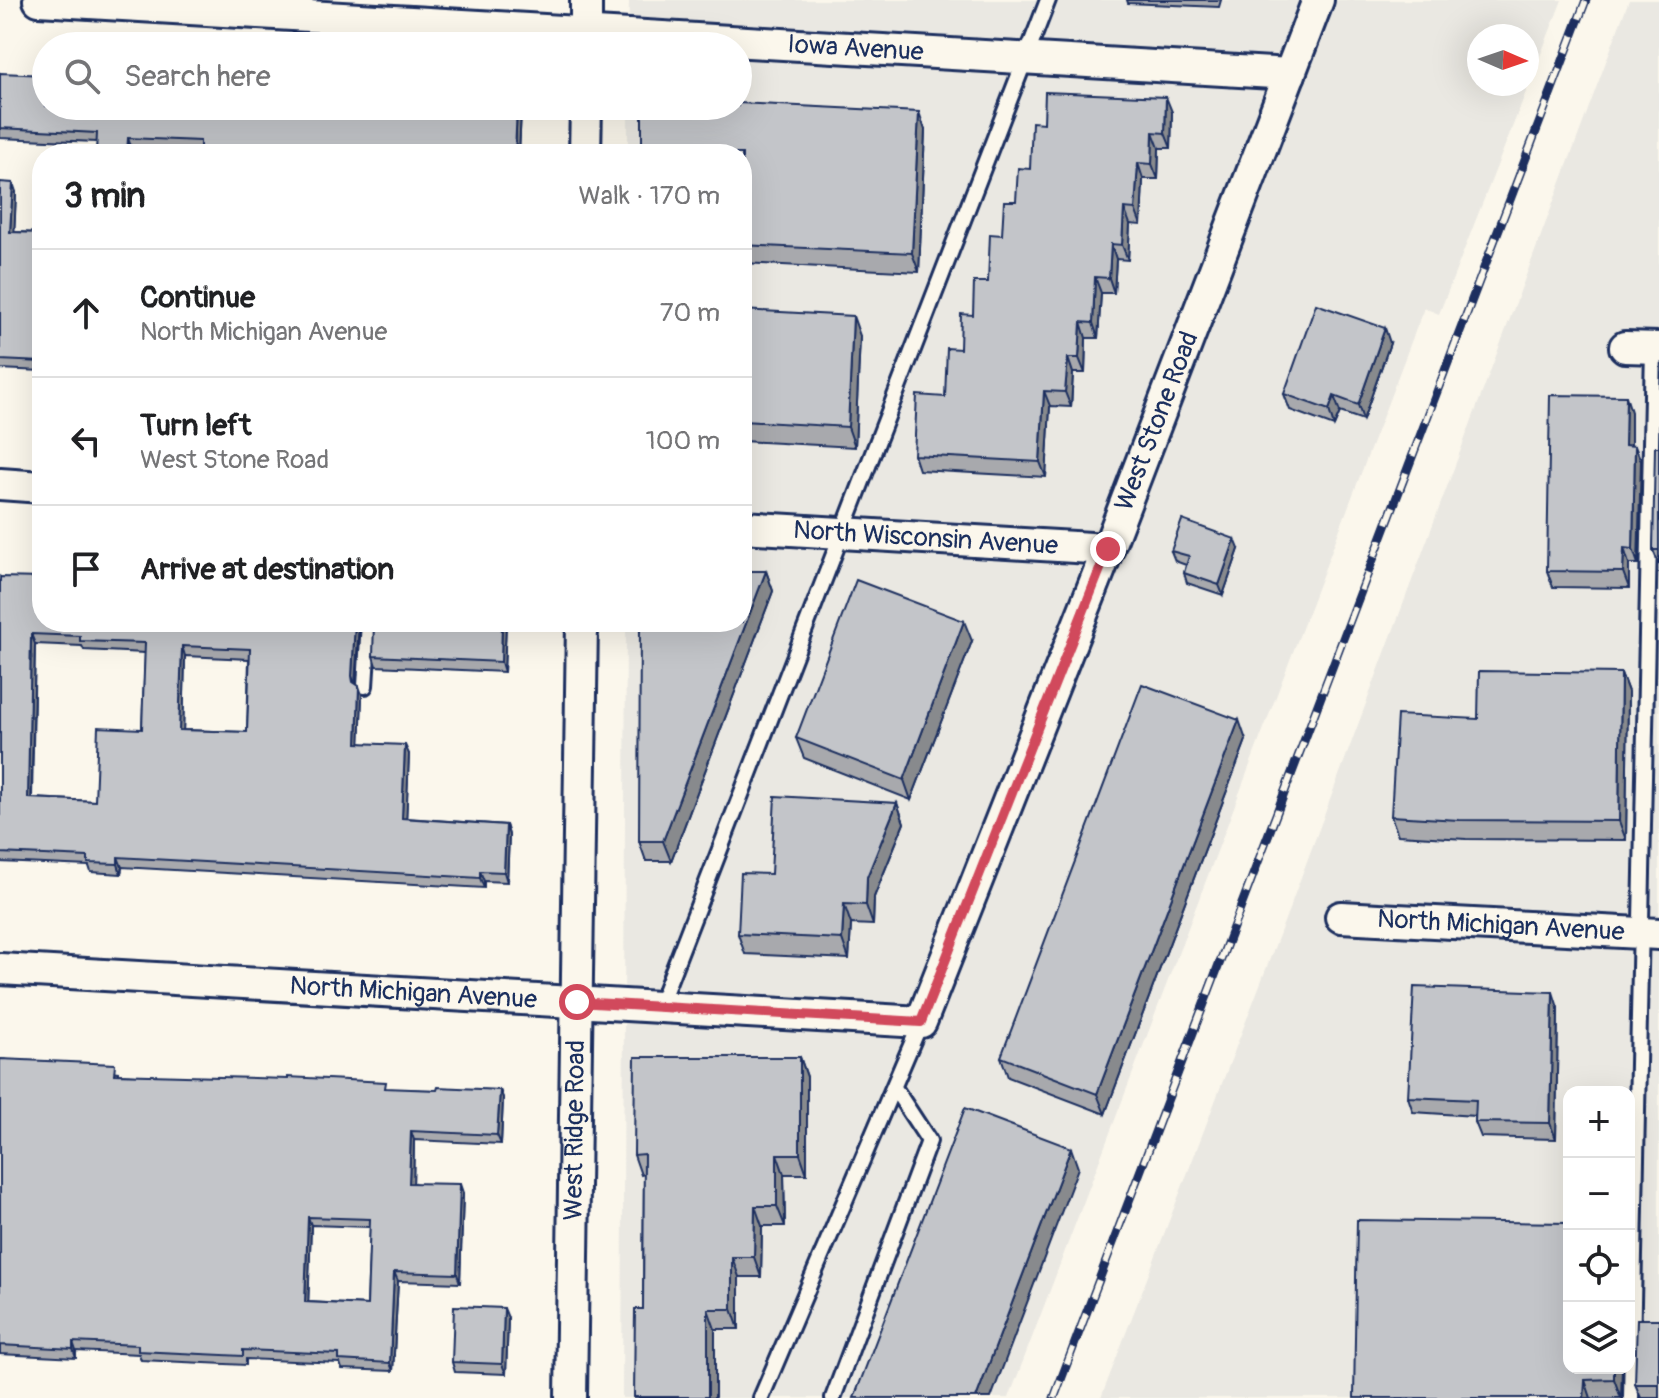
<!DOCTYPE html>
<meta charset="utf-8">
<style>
:root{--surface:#fff;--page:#f2f2f2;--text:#202124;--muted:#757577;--line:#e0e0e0}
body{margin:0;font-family:Pangolin,sans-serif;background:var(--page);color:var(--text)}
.controls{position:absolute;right:24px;bottom:24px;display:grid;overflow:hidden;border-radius:16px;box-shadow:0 8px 32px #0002}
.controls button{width:72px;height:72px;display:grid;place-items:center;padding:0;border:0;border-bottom:2px solid var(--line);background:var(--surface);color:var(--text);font:40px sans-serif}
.compass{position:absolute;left:1467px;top:24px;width:72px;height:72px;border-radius:50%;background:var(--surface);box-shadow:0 8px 32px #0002;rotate:92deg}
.stop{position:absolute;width:24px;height:24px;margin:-18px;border:6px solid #d1495b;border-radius:50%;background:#fff}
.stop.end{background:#d1495b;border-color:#fff;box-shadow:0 2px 8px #0008}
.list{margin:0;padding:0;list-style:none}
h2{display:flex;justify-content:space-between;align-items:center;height:104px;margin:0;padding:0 32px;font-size:34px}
h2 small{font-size:26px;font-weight:400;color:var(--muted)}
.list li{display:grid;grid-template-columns:52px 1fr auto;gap:24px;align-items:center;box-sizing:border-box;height:128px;padding:0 32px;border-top:2px solid var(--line)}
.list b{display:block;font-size:30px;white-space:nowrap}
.list p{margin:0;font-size:26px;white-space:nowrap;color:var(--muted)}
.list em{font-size:26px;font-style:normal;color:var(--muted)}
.icon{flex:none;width:44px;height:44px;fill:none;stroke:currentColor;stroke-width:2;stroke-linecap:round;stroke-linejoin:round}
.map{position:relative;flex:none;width:1659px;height:1398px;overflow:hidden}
.search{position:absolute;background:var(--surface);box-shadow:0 8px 32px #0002;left:32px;top:32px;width:720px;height:88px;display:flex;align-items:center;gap:20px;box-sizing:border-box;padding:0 28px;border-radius:44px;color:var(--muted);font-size:30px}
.panel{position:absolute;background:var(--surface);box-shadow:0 8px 32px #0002;left:32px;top:144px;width:720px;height:488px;border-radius:32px}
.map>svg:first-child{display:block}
.built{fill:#eae8e2;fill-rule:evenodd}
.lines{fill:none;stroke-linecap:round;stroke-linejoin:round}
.lane-casing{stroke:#1b2f5e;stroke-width:20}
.street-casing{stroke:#1b2f5e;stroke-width:36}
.lane{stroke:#fbf7ec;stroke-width:14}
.street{stroke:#fbf7ec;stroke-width:30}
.rail-casing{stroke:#1b2f5e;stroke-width:9}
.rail{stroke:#fbf7ec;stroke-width:6;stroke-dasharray:18;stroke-linecap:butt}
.wall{fill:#a8a9ad;stroke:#1b2f5e;stroke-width:2;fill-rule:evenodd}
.shaded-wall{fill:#888a8d;stroke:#1b2f5e;stroke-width:2}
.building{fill:#c3c5c9;stroke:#1b2f5e;stroke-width:2;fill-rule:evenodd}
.route{stroke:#d1495b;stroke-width:10}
.labels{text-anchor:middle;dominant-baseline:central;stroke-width:8;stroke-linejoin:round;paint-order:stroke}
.street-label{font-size:26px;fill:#1b2f5e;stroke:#fbf7ec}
</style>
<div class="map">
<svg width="1659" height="1398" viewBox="0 0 1659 1398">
<rect width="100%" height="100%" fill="#fbf7ec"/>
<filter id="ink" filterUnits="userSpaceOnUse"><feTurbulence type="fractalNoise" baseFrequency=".0125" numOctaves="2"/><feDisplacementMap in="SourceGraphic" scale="16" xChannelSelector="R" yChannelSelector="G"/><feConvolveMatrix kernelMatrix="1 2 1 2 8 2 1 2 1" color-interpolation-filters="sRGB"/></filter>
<g filter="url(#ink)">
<path class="built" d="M629,0H1562L1439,314L1424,308L1009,1398H622L626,622H742V154H628V106H738V46H628ZM1479,36H1527V84H1479Z
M1629,0H1659V1398H1101L1291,904ZM1569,1092H1629V1368H1569Z"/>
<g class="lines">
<g class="lane-casing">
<path id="lane" d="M365,686L369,622
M659,1007L1048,0
M761,1398L921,1022
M833,1398L929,1141L895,1089
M1631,1398L1653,348"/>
</g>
<g class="street-casing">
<g id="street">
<path id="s1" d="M39,0L1290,74"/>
<path d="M586,46V0"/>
<path d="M585,154L586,106"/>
<path d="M1625,347L1659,348"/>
<path d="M0,484L42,487"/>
<path id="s2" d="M742,527L1108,549"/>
<path id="s3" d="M1341,917L1659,934"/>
<path id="s4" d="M0,969L921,1022L1108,549L1318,0"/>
<path id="s5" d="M571,1398L582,622"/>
</g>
</g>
<use href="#lane" class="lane"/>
<use href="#street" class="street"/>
<g class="rail-casing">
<path id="rail" d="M1054,1398L1586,0"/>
</g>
<use href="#rail" class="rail"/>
</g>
<path class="wall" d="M1127,0H1221L1219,7L1128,3Z
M0,73L46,106H386V111L469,114L521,109L519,154H200V150L131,147V154H96L97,142L0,138Z
M1172,112L1171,148H1159L1158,179H1143L1141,225L1130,224L1128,260L1116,259L1114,293H1101L1098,338H1086L1085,373H1073L1071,407L1050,406L1046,477L919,470L914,455L945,397L960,349L988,282L1002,235L1030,169L1044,123Z
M925,130L919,272L742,263V154L642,152Z
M0,182L16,192L14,232L42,233V371L0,369Z
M742,310L860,336L855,447L742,441Z
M1390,343L1363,420L1340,412L1334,426L1290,410L1284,394Z
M1631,412V446L1641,461L1638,564H1629V588L1553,587L1547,571Z
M1659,447V565L1653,550Z
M1239,549L1223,595L1187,583L1184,573L1186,565L1175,561L1171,551Z
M766,571L773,591L671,861H646L639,841Z
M0,577L42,622H359L355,683L362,695L360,743L409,754L406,818L506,825L509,835L507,882L484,881V888L122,867L121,874L91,872L89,866L0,862ZM35,644L82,646L84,650L145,653L142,729L95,801L32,798ZM185,656L249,659L247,732L183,730Z
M506,622L504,672L376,666L373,656Z
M972,641L911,800L804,758L796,738Z
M1621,673L1628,692L1626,840L1466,839L1398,835L1391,816L1478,719Z
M1246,740L1105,1114L1008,1077L1001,1057Z
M897,803L904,823L874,897L873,925L851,924L849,959L745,954L738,934L771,874Z
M1558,1008L1556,1139L1481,1137L1475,1122V1116L1413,1112L1408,1097Z
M800,1057L807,1077V1174H784L785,1226H762L761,1277H739V1329H715V1398H635V1309H643L644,1174L641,1175L634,1155Z
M0,1059L118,1072V1074L388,1089L437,1090H500L503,1098L501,1144L414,1140L413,1183L463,1193L460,1283L398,1281L393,1371L342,1369L340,1363L246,1359V1365L141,1360L139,1354L76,1351V1358L0,1354ZM311,1225L370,1227L367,1305L308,1302Z
M508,1318L506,1374L455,1372L452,1362Z
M1659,1319V1398H1641L1635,1384Z
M1569,1368H1622L1621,1398H1354Z"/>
<path class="shaded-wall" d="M1166,97L1172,112L1171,148L1165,133Z
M517,106H519L521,109L519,154H515Z
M919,112L925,130L919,272L912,253Z
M1153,132L1159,148L1158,179L1152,164Z
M128,138L131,147V154H127Z
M1138,163L1143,179L1141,225L1135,209Z
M13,183L16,192L14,241L10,232Z
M1124,208L1130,224L1128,260L1122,245Z
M1111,244L1116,259L1114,293L1109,278Z
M1095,277L1101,293L1098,338L1093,323Z
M853,316L860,336L855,447L848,427Z
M1081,322L1086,338L1085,373L1079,358Z
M1385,328L1390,343L1363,420L1358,405Z
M1068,358L1073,373L1071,407L1065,392Z
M1044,391L1050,406L1046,477L1040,462Z
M1334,396L1340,412L1334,426L1329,410Z
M1626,396L1631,412V461L1625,445Z
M1635,446L1641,461L1638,564L1633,549Z
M1235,539L1239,549L1223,595L1219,585Z
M1624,548L1629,564V588L1623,572Z
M766,571L773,591L671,861L663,841Z
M964,621L972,641L911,800L904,780Z
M355,622H359L355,685L352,676Z
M502,622H506L504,672L501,662Z
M31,634L35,644L31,807L28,798Z
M182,646L185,656L183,739L179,730Z
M1621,673L1628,692L1626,840L1619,821Z
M359,686L362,695L360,753L357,743Z
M1239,720L1246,740L1105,1114L1097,1094Z
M405,745L409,754L406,827L402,818Z
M897,803L904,823L874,897L873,925L866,905L867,877Z
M506,825L509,835L507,882L504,872Z
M118,857L122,867L121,874L118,864Z
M480,871L484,881V888L480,878Z
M844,904L851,924L849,959L842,939Z
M1553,992L1558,1008L1556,1139L1550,1123Z
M800,1057L807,1077V1174L800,1154Z
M500,1090L503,1098L501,1144L497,1135Z
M411,1131L414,1140L413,1192L409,1183Z
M1071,1148L1078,1168L991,1398H976Z
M777,1154L784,1174L785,1226L777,1206Z
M460,1184L463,1193L460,1283L457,1274Z
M755,1206L762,1226L761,1277L754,1257Z
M308,1217L311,1225L308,1311L305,1302Z
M732,1257L739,1277V1329L732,1309Z
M394,1272L398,1281L393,1371L390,1363Z
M504,1308L508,1318L506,1374L502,1364Z
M708,1309L715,1329V1398H708Z
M73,1342L76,1351V1358L73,1349Z
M1614,1368H1622L1621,1398L1614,1379Z
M1585,1380L1591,1398H1584Z"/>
<path class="building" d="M0,73L46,75V106H383L382,111L469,114V106H517L515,154H200V141L128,138L127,154H96L97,133L0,128Z
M1045,92L1166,97L1165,133L1153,132L1152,164L1138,163L1135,209L1124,208L1122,245L1111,244L1109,278L1095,277L1093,323L1081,322L1079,358H1068L1065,392L1044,391L1040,462L914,455L917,395L945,397L947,348L960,349L961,314L973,315L974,282H988L990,234L1002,235L1004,201H1016L1018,168L1030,169L1032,122L1044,123Z
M738,103L919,112L912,253L742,245V154H623V152H642V106H738Z
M0,182L13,183L10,232L42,233V362L0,360Z
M1316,304L1385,328L1358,405L1334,396L1329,410L1284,394Z
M742,310L853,316L848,427L742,421Z
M1550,395L1626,396L1625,445L1635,446L1633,549L1624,548L1623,572L1547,571Z
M1655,447H1659V550H1653Z
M1182,520L1235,539L1219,585L1184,573L1189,556L1171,551Z
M742,571H766L663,841H639L640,622H742Z
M0,577L42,578V622H355L352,676L353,682L359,686L357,743L405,745L402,818L506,825L504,872L480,871V878L118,857V864L88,863V857L0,853ZM31,634L80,636V641L145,643L142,729L98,727L95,801L28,798ZM182,646L250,649L247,732L179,730Z
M856,580L964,621L904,780L796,738Z
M374,622H502L501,662L373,656Z
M1479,671L1621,673L1619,821L1459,820L1391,816L1397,715L1478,719Z
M1142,684L1239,720L1097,1094L1001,1057Z
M775,796L897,803L867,877L866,905L844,904L842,939L738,934L741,873L771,874Z
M1414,987L1553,992L1550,1123L1475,1122L1476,1100L1408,1097Z
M635,1057H800V1154H777V1206H755L754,1257H732V1309H708V1397H634L635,1309H643L644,1154L634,1155Z
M0,1059L115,1064L114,1074L288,1079V1077L386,1082L385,1088L437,1090L438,1087L500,1090L497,1135L411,1131L409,1183L460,1184L457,1274L394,1272L390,1363L339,1360V1354L243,1350V1356L138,1351V1345L73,1342V1349L0,1345ZM308,1217L370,1219L367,1305L305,1302Z
M965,1108L1071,1148L976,1398H854Z
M1357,1220L1569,1223V1368H1614V1379L1585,1380L1584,1398H1354Z
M454,1306L504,1308L502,1364L452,1362Z
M1637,1319H1659V1384H1635Z"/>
</g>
<g class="lines" filter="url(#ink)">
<path class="route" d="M577,1002L921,1022L1108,549"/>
</g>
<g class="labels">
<g class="street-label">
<text stroke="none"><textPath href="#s1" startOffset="818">Iowa Avenue</textPath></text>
<text stroke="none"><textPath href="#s4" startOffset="1568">West Stone Road</textPath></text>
<text stroke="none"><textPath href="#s2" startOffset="184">North Wisconsin Avenue</textPath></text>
<text stroke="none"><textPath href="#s3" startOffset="160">North Michigan Avenue</textPath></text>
<text stroke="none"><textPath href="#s4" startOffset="414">North Michigan Avenue</textPath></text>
<text stroke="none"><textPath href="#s5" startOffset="268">West Ridge Road</textPath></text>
</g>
</g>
</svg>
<div class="controls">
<button>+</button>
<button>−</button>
<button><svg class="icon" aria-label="locate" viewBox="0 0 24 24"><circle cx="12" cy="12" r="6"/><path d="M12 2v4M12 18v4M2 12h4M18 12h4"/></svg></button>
<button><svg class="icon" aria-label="layers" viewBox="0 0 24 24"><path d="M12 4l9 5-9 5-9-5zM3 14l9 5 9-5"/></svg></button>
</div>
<svg class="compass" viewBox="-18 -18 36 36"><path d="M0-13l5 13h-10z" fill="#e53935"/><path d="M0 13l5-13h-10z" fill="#757577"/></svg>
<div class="stop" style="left:577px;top:1002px"></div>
<div class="stop end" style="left:1108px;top:549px"></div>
<div class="search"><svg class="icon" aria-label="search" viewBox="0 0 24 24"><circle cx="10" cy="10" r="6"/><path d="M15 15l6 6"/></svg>Search here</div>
<section class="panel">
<h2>3 min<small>Walk · 170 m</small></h2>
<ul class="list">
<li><svg class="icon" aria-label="ahead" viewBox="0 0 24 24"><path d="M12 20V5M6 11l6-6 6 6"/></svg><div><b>Continue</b><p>North Michigan Avenue</p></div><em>70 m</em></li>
<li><svg class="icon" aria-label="left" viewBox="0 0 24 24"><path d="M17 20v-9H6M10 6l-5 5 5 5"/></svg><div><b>Turn left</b><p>West Stone Road</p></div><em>100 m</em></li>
<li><svg class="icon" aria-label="arrive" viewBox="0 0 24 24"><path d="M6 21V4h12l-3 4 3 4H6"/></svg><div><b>Arrive at destination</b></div></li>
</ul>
</section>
</div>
